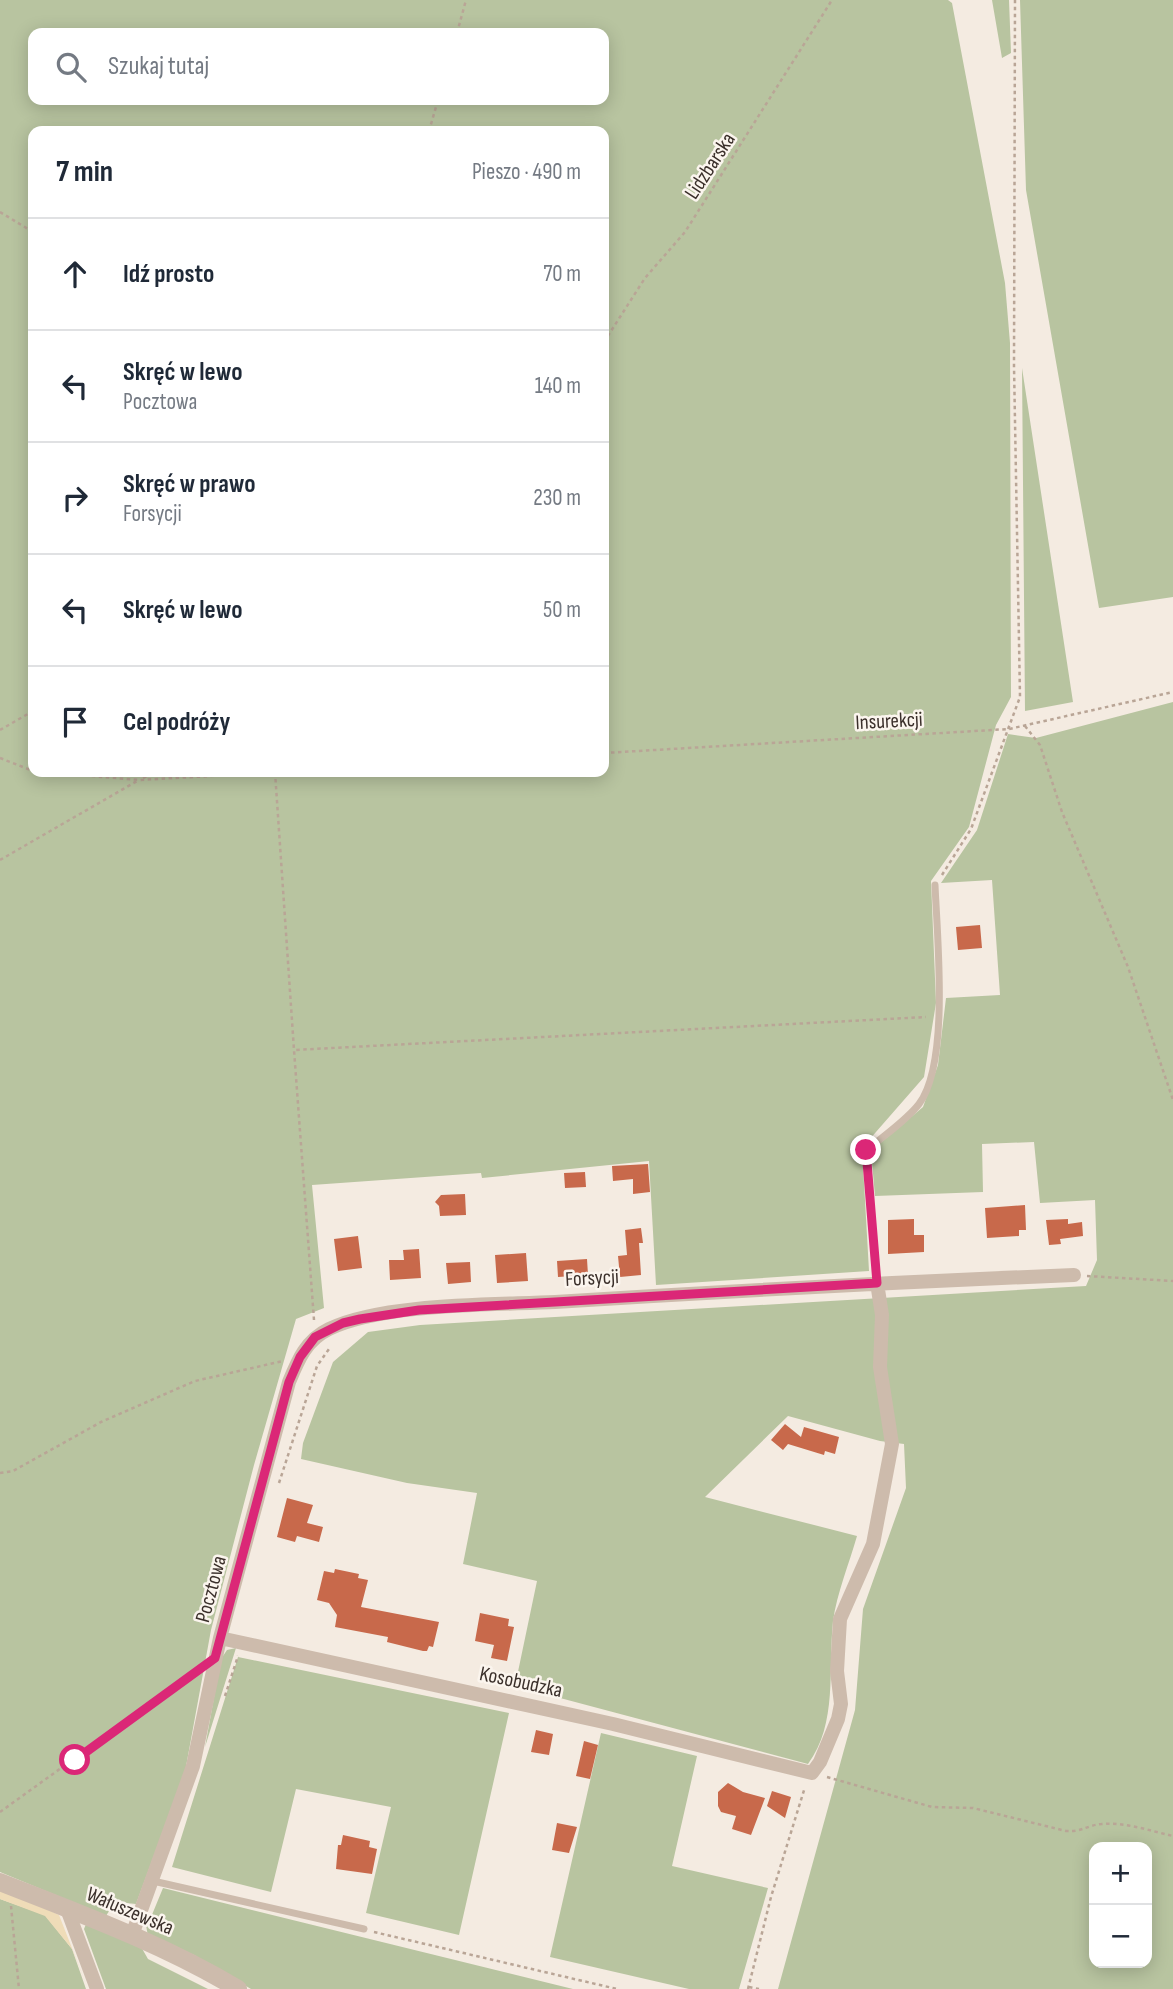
<!DOCTYPE html>
<html lang="pl">
<meta charset="utf-8">
<style>
:root{--surface:#fff;--page:#f2f2f3;--text:#1f2937;--muted:#747a83;--line:#e0e1e3}
body{margin:0;font-family:"Sofia Sans Condensed",sans-serif;background:var(--page);color:var(--text)}
.controls{position:absolute;right:21px;bottom:21px;display:grid;overflow:hidden;border-radius:14px;box-shadow:0 4px 18px #0003}
.controls button{width:63px;height:63px;display:grid;place-items:center;padding:0;border:0;border-bottom:2px solid var(--line);background:var(--surface);color:var(--text);font:35px sans-serif}
.stop{position:absolute;width:21px;height:21px;margin:-16px;border:5px solid #db2777;border-radius:50%;background:#fff}
.stop.end{background:#db2777;border-color:#fff;box-shadow:0 2px 7px #0008}
.list{margin:0;padding:0;list-style:none}
h2{display:flex;justify-content:space-between;align-items:center;height:91px;margin:0;padding:0 28px;font-size:30px}
h2 small{font-size:23px;font-weight:400;color:var(--muted)}
.list li{display:grid;grid-template-columns:46px 1fr auto;gap:21px;align-items:center;box-sizing:border-box;height:112px;padding:0 28px;border-top:2px solid var(--line)}
.list b{display:block;font-size:26px;white-space:nowrap}
.list p{margin:0;font-size:23px;white-space:nowrap;color:var(--muted)}
.list em{font-size:23px;font-style:normal;color:var(--muted)}
.icon{flex:none;width:38px;height:38px;fill:none;stroke:currentColor;stroke-width:2;stroke-linecap:round;stroke-linejoin:round}
.map{position:relative;flex:none;width:1173px;height:1989px;overflow:hidden}
.search{position:absolute;background:var(--surface);box-shadow:0 4px 18px #0003;left:28px;top:28px;width:581px;height:77px;display:flex;align-items:center;gap:18px;box-sizing:border-box;padding:0 24px;border-radius:14px;color:var(--muted);font-size:26px}
.panel{position:absolute;background:var(--surface);box-shadow:0 4px 18px #0003;left:28px;top:126px;width:581px;height:651px;border-radius:14px}
.map>svg:first-child{display:block}
.green{fill:#b8c4a0;fill-rule:evenodd}
.sand{fill:#efdcb8}
.building{fill:#c8694b}
.lines{fill:none;stroke-linecap:round;stroke-linejoin:round}
.path{stroke:#b9a596;stroke-width:2.5;stroke-dasharray:3.5 3.5;stroke-linecap:butt}
.service{stroke:#cdbbac;stroke-width:7}
.minor{stroke:#cdbbac;stroke-width:14}
.tertiary{stroke:#cdbbac;stroke-width:18}
.route{stroke:#db2777;stroke-width:9}
.labels{text-anchor:middle;dominant-baseline:central;stroke-width:5;stroke-linejoin:round;paint-order:stroke}
.street-label{font-size:21px;fill:#3b302b;stroke:#fbf5ee}
</style>
<div class="map">
<svg width="1173" height="1989" viewBox="0 0 1173 1989">
<rect width="100%" height="100%" fill="#f4ebe1"/>
<path class="green" d="M0,0H948L952,3L1005,283L1010,343L1011,697L996,725L969,827L931,881L936,1003L924,1077L862,1148L869,1271L656,1285L649,1161L482,1178L481,1173L312,1185L324,1308L296,1319L254,1465L211,1630L185,1772L136,1904C122,1902 113,1903 106,1916L0,1872ZM33,33H604V100H33ZM33,131H604V772H33Z
M992,0H1009L1011,53L1002,58Z
M1020,0H1173V597L1099,608L1026,190Z
M1022,368L1073,702L1025,711Z
M1173,702V1989H778L855,1710L863,1609L906,1488L904,1444L880,1441L788,1416L705,1497L857,1536C849,1564 837,1593 833,1621C828,1668 838,1724 808,1764L515,1686L537,1581L463,1564L477,1493L407,1483L301,1459L303,1443L333,1362L368,1332L420,1325L1086,1286L1097,1260L1095,1200L1040,1203L1034,1142L982,1144L983,1192L875,1196L871,1151L923,1107L938,1065L946,998L1000,995L992,880L941,883L977,830L1008,734L1036,738ZM1094,1847H1147V1963H1094Z
M236,1648L205,1747L221,1659L227,1650Z
M238,1657L509,1713L459,1935L366,1913L391,1807L296,1789L271,1892L172,1867Z
M601,1733L697,1756L672,1866L768,1888L739,1989H689L550,1957Z
M163,1888L573,1989H251L194,1955L148,1936L145,1920L149,1922Z
M0,1899L45,1915L72,1949L86,1989H0Z
M86,1924L140,1945L148,1959L208,1989H106L84,1929Z"/>
<path class="sand" d="M0,1887L59,1915L88,1989L72,1949L45,1916L0,1899Z"/>
<path class="building" d="M980,925L982,948L958,950L956,927Z
M648,1164L650,1192L633,1194V1179L613,1181L612,1166Z
M585,1172L586,1187L565,1188L564,1173Z
M465,1194L466,1215L440,1216L439,1206L435,1202L441,1195Z
M1025,1205L1026,1230H1019V1236L987,1238L985,1208Z
M914,1219V1235H924V1252L888,1254V1220Z
M1068,1219V1224L1082,1222L1083,1236L1060,1239L1061,1244L1049,1245L1046,1220Z
M641,1228L643,1243H639L641,1275L620,1277L618,1256L627,1255L625,1230Z
M358,1236L362,1268L338,1271L334,1239Z
M419,1249L421,1278L390,1280L389,1260H404L403,1250Z
M526,1253L528,1281L497,1283L495,1255Z
M587,1259L588,1275L558,1277L557,1261Z
M470,1262L471,1282L448,1284L446,1263Z
M785,1424L801,1437L804,1427L839,1437L835,1454L825,1451L824,1455L788,1444L783,1450L771,1440Z
M287,1498L313,1505L307,1523L323,1527L319,1542L297,1536L295,1542L277,1537Z
M335,1569L359,1574L358,1578L368,1580L361,1607L439,1622L433,1647L429,1646L427,1651H423L387,1642L388,1637L335,1627L337,1615L329,1603L317,1600L324,1571L334,1573Z
M480,1613L509,1619L508,1626L514,1627L507,1661L491,1658L494,1645L475,1641Z
M536,1730L553,1734L549,1755L531,1752Z
M584,1741L598,1745L590,1779L576,1776Z
M728,1783L743,1792L765,1798L751,1835L732,1829L736,1816L721,1812L718,1806V1792Z
M772,1791L791,1797L785,1818L767,1806Z
M557,1823L577,1827L569,1853L552,1850Z
M343,1835L370,1841L369,1847L377,1849L372,1874L336,1869L338,1845H341Z"/>
<g class="lines">
<path class="path" d="M457,33L466,0
M429,131L438,100
M0,212L33,232
M604,342L645,278L685,232L832,0
M1025,726L1040,745L1062,812L1128,967L1173,1100
M0,730L33,711
M604,753L1009,729L1173,692
M0,758L33,771
M43,772L139,780L284,772
M275,772L294,1050
M143,778L156,772
M0,860L137,781
M942,875L971,829L1020,697L1014,366L1015,0
M1087,1276L1173,1281
M314,1320L294,1050L926,1017
M0,1473L13,1471L101,1422L195,1381L283,1361
M279,1483L317,1366L329,1349
M225,1696L238,1656
M827,1777L932,1807L973,1808L1066,1831C1083,1832 1087,1825 1102,1824C1125,1822 1151,1831 1173,1836
M0,1812L196,1671
M11,1906L19,1989
M374,1932L617,1989
M749,1987L759,1989
M748,1989L771,1897L805,1787"/>
<path class="service" d="M877,1283L866,1151C883,1136 906,1121 919,1104C950,1063 937,936 935,885
M153,1881L364,1929"/>
<path class="minor" d="M220,1638L613,1724L812,1773L820,1762L838,1719L841,1704L837,1671L840,1619L873,1544L892,1444L880,1367L882,1315L877,1283
M67,1909L97,1989
M132,1935L193,1766L220,1638L289,1382C298,1360 306,1340 329,1329C383,1303 493,1305 555,1302C728,1291 900,1282 1074,1275"/>
<path class="tertiary" d="M0,1882C81,1914 163,1944 238,1989"/>
</g>
<g class="lines">
<path class="route" d="M75,1760L215,1658L289,1382L300,1357L315,1337L343,1323L360,1319L419,1310L877,1283L866,1150"/>
</g>
<g class="labels">
<g class="street-label">
<text transform="translate(710 166) rotate(-57)">Lidzbarska</text>
<text transform="translate(889 721) rotate(-3)">Insurekcji</text>
<text transform="translate(592 1278) rotate(-3)">Forsycji</text>
<text transform="translate(211 1589) rotate(-75)">Pocztowa</text>
<text transform="translate(521 1682) rotate(12)">Kosobudzka</text>
<text transform="translate(130 1911) rotate(23)">Wałuszewska</text>
</g>
</g>
</svg>
<div class="controls">
<button>+</button>
<button>−</button>
</div>
<div class="stop" style="left:75px;top:1760px"></div>
<div class="stop end" style="left:866px;top:1150px"></div>
<div class="search"><svg class="icon" aria-label="search" viewBox="0 0 24 24"><circle cx="10" cy="10" r="6"/><path d="M15 15l6 6"/></svg>Szukaj tutaj</div>
<section class="panel">
<h2>7 min<small>Pieszo · 490 m</small></h2>
<ul class="list">
<li><svg class="icon" aria-label="ahead" viewBox="0 0 24 24"><path d="M12 20V5M6 11l6-6 6 6"/></svg><div><b>Idź prosto</b></div><em>70 m</em></li>
<li><svg class="icon" aria-label="left" viewBox="0 0 24 24"><path d="M17 20v-9H6M10 6l-5 5 5 5"/></svg><div><b>Skręć w lewo</b><p>Pocztowa</p></div><em>140 m</em></li>
<li><svg class="icon" aria-label="right" viewBox="0 0 24 24"><path d="M7 20v-9h11M14 6l5 5-5 5"/></svg><div><b>Skręć w prawo</b><p>Forsycji</p></div><em>230 m</em></li>
<li><svg class="icon" aria-label="left" viewBox="0 0 24 24"><path d="M17 20v-9H6M10 6l-5 5 5 5"/></svg><div><b>Skręć w lewo</b></div><em>50 m</em></li>
<li><svg class="icon" aria-label="arrive" viewBox="0 0 24 24"><path d="M6 21V4h12l-3 4 3 4H6"/></svg><div><b>Cel podróży</b></div></li>
</ul>
</section>
</div>
